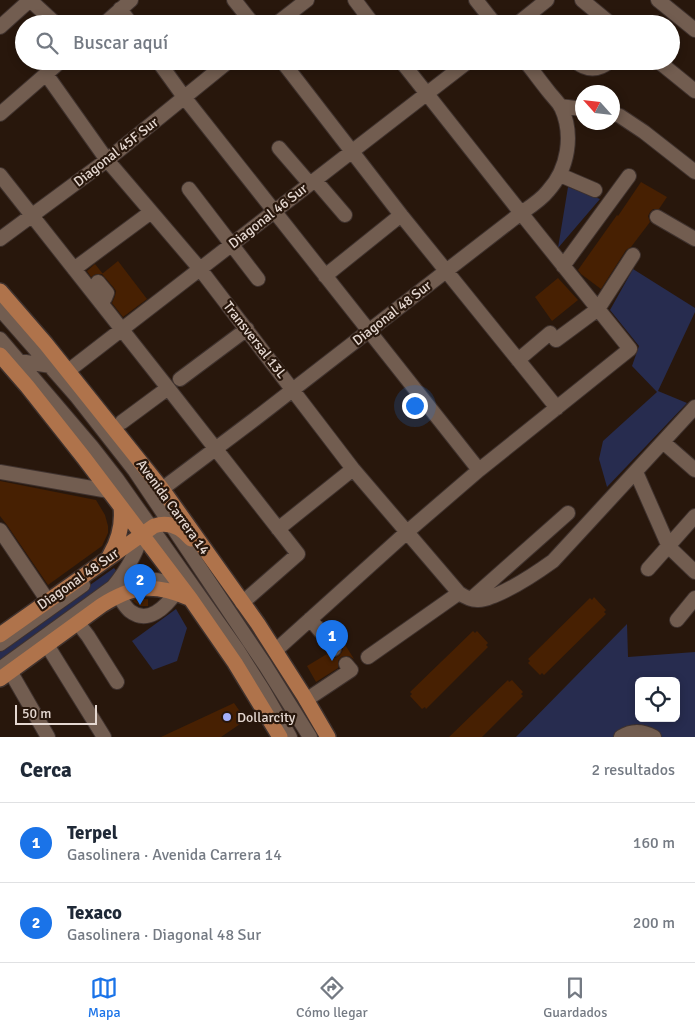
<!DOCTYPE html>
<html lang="es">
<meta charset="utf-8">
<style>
:root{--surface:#fff;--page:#f6f6f7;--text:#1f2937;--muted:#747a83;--line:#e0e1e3;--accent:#1a73e8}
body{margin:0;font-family:Signika,sans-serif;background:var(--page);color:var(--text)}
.controls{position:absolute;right:15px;bottom:15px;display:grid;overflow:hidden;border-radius:8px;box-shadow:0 2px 8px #0003}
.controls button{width:45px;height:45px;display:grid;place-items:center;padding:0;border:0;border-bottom:1px solid var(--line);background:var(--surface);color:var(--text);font:25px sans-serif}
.compass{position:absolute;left:575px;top:85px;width:45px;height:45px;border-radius:50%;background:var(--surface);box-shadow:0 2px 8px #0003;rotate:297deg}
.scale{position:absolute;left:15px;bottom:12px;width:82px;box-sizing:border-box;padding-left:5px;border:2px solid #e5d8d1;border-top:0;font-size:14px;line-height:18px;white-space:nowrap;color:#e5d8d1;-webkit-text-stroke:4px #28170c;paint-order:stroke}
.you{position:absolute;left:414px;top:405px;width:18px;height:18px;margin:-12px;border:4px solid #fff;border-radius:50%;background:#1a73e8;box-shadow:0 0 0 8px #1a73e833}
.badge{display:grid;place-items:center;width:32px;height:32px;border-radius:50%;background:var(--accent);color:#fff;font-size:16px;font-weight:700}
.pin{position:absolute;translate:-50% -41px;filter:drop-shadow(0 1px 2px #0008)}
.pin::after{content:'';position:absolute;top:26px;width:18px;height:15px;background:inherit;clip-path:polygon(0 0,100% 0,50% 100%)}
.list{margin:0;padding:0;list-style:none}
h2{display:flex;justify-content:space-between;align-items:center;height:65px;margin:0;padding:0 20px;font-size:21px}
h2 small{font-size:16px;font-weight:400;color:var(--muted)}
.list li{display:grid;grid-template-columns:32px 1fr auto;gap:15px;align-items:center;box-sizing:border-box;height:80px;padding:0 20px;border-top:1px solid var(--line)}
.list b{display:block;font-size:19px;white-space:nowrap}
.list p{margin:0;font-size:16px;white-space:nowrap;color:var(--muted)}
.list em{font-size:16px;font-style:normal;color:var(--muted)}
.icon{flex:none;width:28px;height:28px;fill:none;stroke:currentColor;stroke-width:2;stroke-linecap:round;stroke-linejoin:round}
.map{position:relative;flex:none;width:695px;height:737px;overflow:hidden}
.search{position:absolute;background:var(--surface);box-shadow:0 2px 8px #0003;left:15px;right:15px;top:15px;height:55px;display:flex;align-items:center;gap:12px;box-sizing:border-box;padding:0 18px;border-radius:28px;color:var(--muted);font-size:19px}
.sheet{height:225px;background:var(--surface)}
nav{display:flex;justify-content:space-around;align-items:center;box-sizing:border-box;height:70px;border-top:1px solid var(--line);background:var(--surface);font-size:14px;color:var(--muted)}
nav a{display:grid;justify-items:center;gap:2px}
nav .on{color:var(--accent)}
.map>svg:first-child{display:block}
.green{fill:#272c4f;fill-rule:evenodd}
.building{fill:#472002}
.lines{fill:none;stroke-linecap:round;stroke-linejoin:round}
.minor-casing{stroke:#3f322e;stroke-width:16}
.major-casing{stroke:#3f322e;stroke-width:18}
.minor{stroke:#725d50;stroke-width:14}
.major{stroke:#af734b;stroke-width:15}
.poi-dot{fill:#a4b1fc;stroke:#28170c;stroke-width:2}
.labels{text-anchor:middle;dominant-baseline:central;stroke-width:4.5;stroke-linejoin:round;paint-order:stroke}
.street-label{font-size:14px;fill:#e5d8d1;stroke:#28170c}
.poi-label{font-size:14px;fill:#e5d8d1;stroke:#28170c;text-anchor:start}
</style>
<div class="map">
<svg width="695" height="737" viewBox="0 0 695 737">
<rect width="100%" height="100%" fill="#28170c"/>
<path class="green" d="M568,187L600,199L558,248Z
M633,269L695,308V312L658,391L687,403L607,487L599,459L603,441L657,392L632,366L639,346L610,310Z
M114,568L119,574L0,666V649Z
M176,609L187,628L177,661L153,670L132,641Z
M627,624L628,657L695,652V737H516ZM639,681H676V718H639Z"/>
<path class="building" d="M641,182L667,197L659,209H653L650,212L648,216L650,222L631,247L626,250L601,289L581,274L578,270L617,215L618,216Z
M118,261L147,299L123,317L112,303L115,296L116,291L114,288L102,274Z
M95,264L103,274H96L91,277L87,271Z
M558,278L578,300L552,321L535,297Z
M0,481L96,500L105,515L108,526V533L102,546L48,585L7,525L0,516Z
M594,597L606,610L604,612L606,614L544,675L542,673L540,675L528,663L530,661L528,659L590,598L592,600Z
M136,599H148V606H140L133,601Z
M473,631L475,633L477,631L488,643L486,645L488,647L426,709L425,707L422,709L410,696L412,694L410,692Z
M344,643L354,659L349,656H344L341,657L338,661V668L316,682L307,666L327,654L331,657L335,658L339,656L342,652L343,648L341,644Z
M508,680L509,682L512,680L523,692L521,694L523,696L482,737H449Z
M234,703L246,720L221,737H161Z"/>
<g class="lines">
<g class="minor-casing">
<path id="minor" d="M30,0L56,24
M234,0L253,24
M355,0L373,24
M476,0L495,24
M582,0L611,24
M658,0L695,30
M120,9L131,24
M104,24L131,0
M276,24L307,0
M517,24L547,0
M0,27L30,0
M158,61L184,97L479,470
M282,61L401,215L557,408
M575,61C587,71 598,71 610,61
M658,61L695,91
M46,74L107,160L200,269L353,469L459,593C465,597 470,600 477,600C484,601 490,597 496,595C517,586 535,574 553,561L695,407
M560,106L582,109
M612,113L620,116L644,132L695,172
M0,114L61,61
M279,148L310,184
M0,175L168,388L298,554L242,603
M560,175L595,190
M315,180L345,215
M189,189L258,279
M657,217L695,239
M0,239L107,160L229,61
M563,266L629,176
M74,269L151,212
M325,276L401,215
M98,282L107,293L105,298L100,302
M0,309L77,397L135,471L265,665L310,737
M0,339L92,447L117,479L237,649L263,690L290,737
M556,340L598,309L633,255
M0,358L51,366L68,371L469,61
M518,360L550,333
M180,379L247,329
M122,422L168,388
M663,442L695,470
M0,472L109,491
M636,472L669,547L695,572
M162,489L255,419L521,213C530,207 541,200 548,191C568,169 574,135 561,107C558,102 553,97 549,92C541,82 533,71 525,61
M278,529L353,469
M0,530L48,601
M648,569L695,516
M113,587C143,577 157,576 187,590
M117,595C122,600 125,607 130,611C148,625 166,607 176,592
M471,599L568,513
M310,619L321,632
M677,620L695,598
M78,623L88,636L117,682
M325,637L334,649
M0,644L83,585
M47,645L104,737
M275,651L407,532L479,470L630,349L521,213L401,61
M368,657L459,593
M0,669L113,587C126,571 138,551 143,530
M10,671L48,737
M306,700L351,670L346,664
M621,737C632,730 643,731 654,737"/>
</g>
<g class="major-casing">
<path id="major" d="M0,291L46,344L162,489L258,624L304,696L328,737
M0,355L27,386L84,458L190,598L235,663L280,737
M110,555C119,540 123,525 121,507
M0,635L154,526C169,521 181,527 191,539
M0,679L102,605C134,585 154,583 189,598"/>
</g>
<use href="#minor" class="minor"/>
<use href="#major" class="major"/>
</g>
<circle class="poi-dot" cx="227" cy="717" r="5"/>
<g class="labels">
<g class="street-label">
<text transform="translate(116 152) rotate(-38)">Diagonal 45F Sur</text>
<text transform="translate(268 216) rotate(-38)">Diagonal 46 Sur</text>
<text transform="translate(392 313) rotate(-38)">Diagonal 48 Sur</text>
<text transform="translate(255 340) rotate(52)">Transversal 13L</text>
<text transform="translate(173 507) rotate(54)">Avenida Carrera 14</text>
<text transform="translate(78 579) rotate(-35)">Diagonal 48 Sur</text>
</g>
<g class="poi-label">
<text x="237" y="717">Dollarcity</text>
</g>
</g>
</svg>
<div class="controls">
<button><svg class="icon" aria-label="locate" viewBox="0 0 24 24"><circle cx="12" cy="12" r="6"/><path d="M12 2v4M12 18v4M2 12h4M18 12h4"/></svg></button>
</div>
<svg class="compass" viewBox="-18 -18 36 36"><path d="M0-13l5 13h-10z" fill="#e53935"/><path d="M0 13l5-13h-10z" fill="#747a83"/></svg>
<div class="scale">50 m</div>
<div class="you"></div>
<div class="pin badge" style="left:332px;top:661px">1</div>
<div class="pin badge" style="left:140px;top:605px">2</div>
<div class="search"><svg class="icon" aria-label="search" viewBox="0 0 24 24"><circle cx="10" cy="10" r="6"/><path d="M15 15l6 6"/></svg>Buscar aquí</div>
</div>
<section class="sheet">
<h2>Cerca<small>2 resultados</small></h2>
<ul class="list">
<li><span class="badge">1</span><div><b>Terpel</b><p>Gasolinera · Avenida Carrera 14</p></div><em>160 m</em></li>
<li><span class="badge">2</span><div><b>Texaco</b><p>Gasolinera · Diagonal 48 Sur</p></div><em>200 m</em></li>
</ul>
</section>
<nav>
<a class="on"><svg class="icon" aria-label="map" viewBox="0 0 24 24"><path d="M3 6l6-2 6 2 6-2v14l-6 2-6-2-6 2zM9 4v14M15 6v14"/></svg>Mapa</a>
<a><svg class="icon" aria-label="directions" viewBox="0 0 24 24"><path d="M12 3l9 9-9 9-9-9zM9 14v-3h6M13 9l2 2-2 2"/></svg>Cómo llegar</a>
<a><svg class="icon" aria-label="saved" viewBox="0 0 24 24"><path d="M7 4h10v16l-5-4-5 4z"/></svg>Guardados</a>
</nav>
